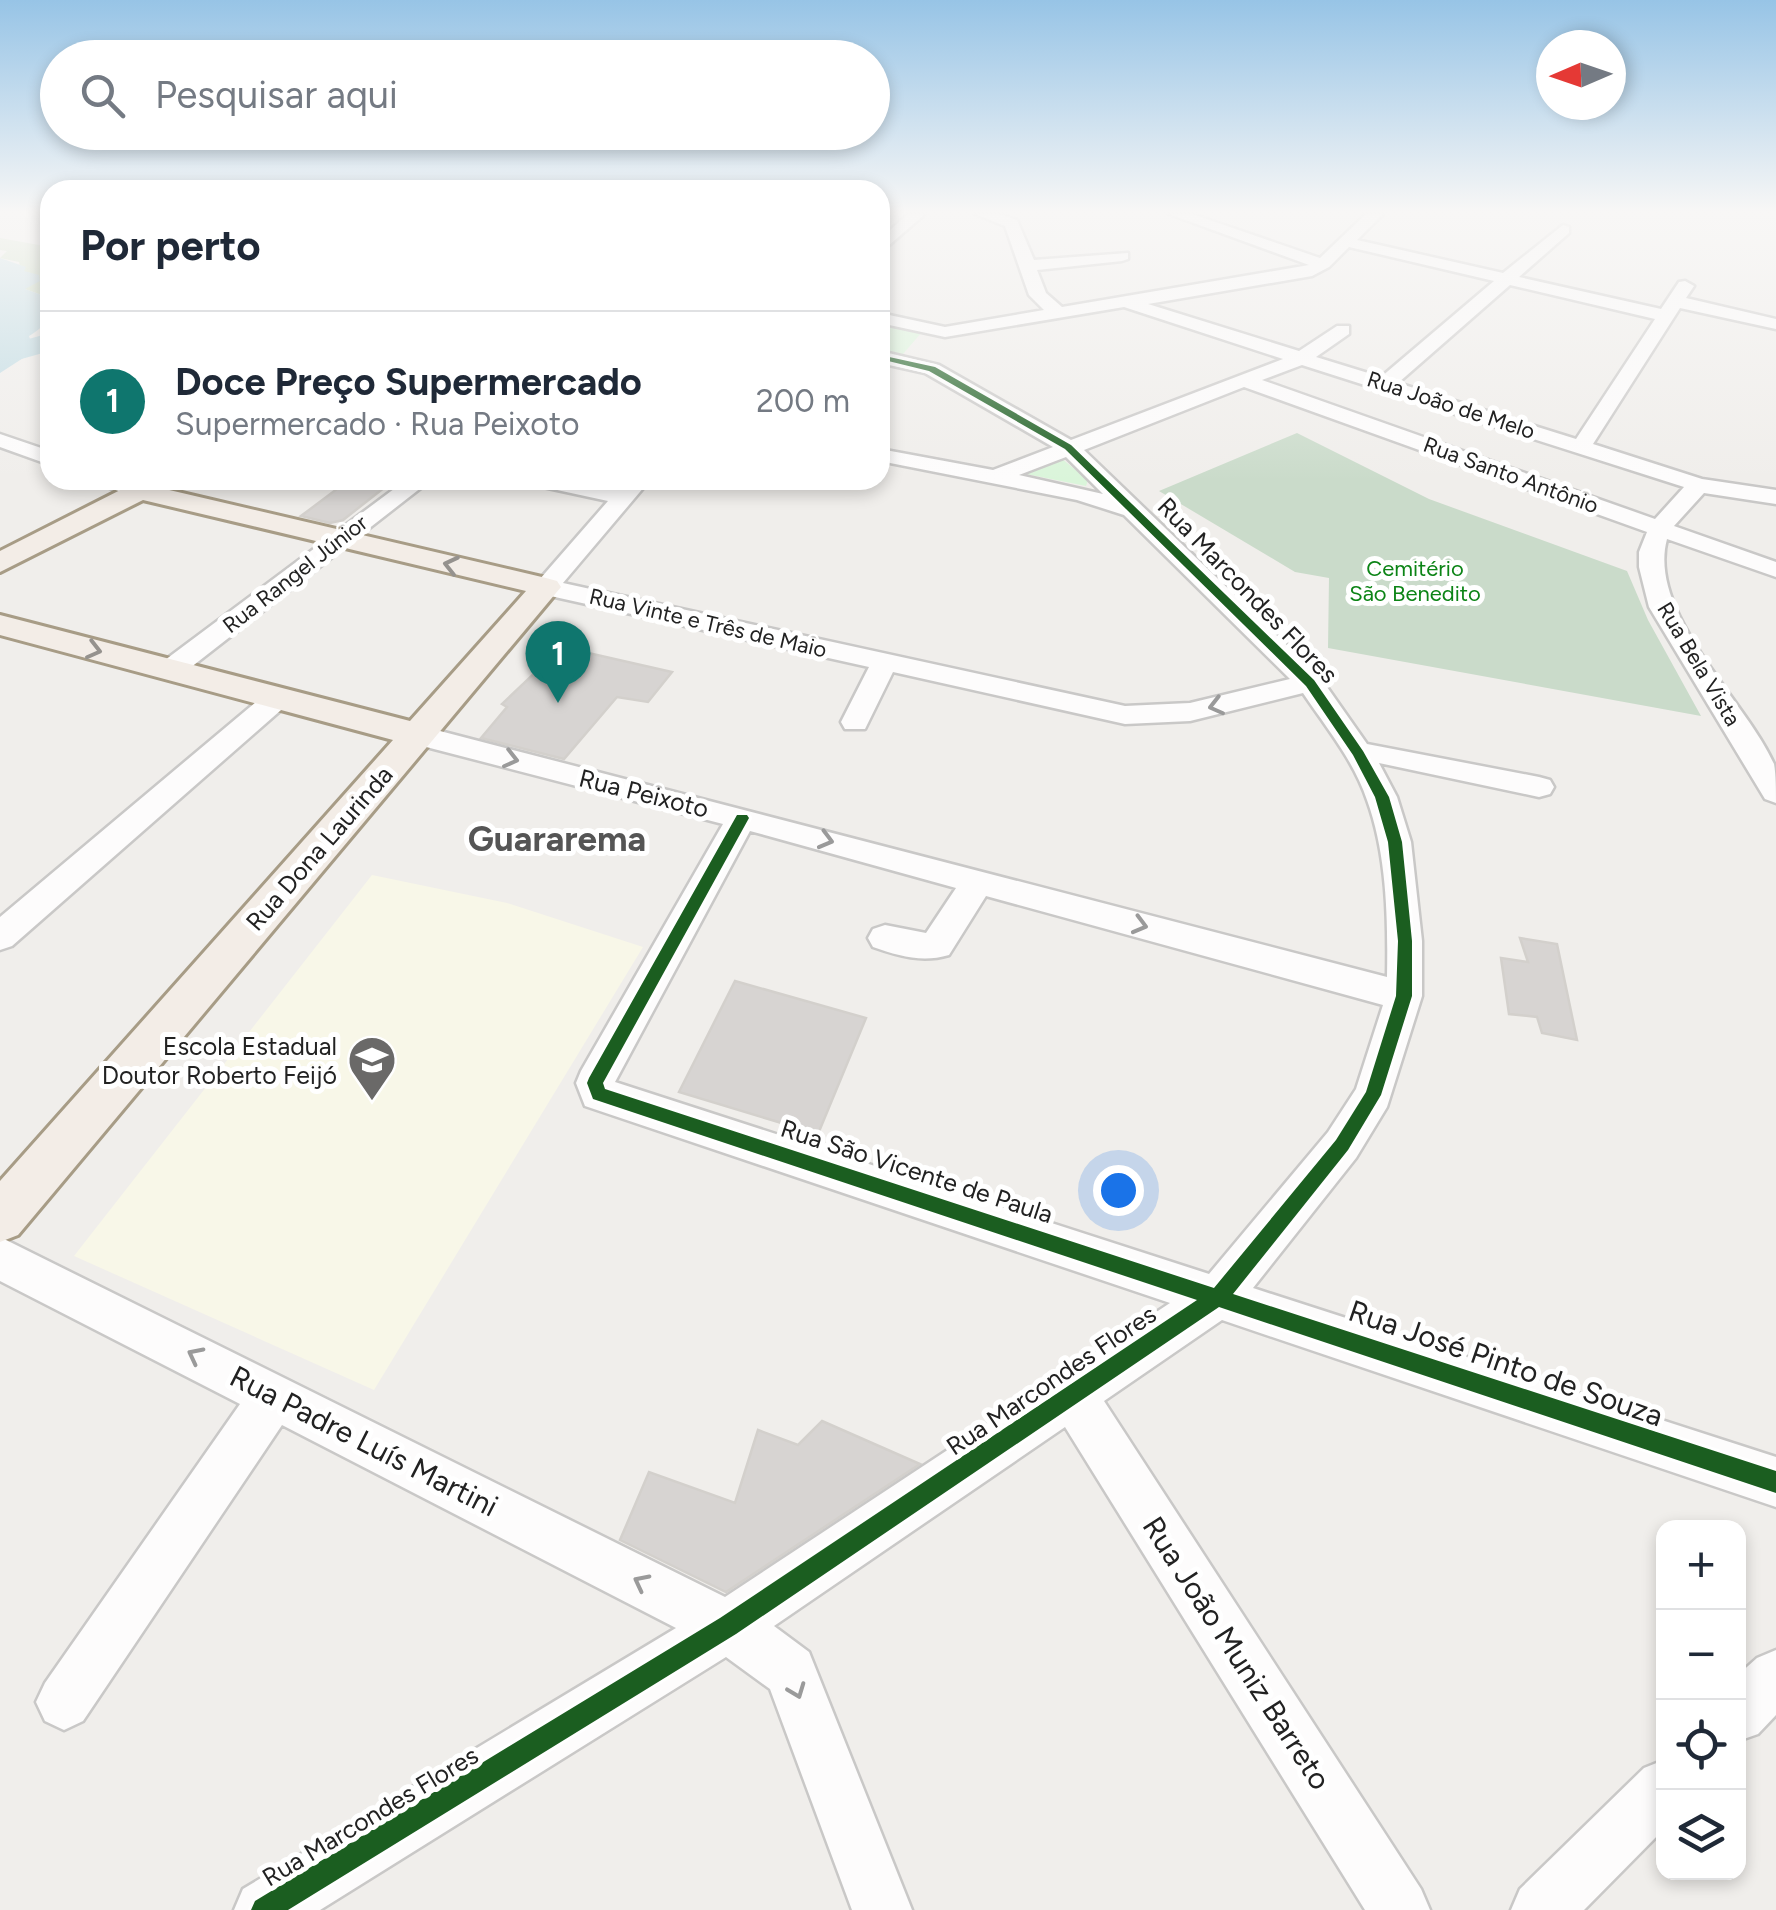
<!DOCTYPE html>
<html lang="pt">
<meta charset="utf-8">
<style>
:root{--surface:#fff;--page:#f6f6f7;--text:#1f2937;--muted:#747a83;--line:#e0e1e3;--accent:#0f766e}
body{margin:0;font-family:Figtree,sans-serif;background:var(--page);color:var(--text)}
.controls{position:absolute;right:30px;bottom:30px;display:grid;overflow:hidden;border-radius:20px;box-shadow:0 5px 15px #0003}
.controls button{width:90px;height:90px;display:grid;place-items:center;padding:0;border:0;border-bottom:2px solid var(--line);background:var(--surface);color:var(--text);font:50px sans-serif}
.compass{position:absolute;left:1536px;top:30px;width:90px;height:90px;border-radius:50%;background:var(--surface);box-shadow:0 5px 15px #0003;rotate:268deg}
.you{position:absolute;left:1118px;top:1190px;width:35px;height:35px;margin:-25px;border:8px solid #fff;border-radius:50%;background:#1a73e8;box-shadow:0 0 0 15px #1a73e833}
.badge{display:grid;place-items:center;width:65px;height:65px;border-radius:50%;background:var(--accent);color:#fff;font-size:32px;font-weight:700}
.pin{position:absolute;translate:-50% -82px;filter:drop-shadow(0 2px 5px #0008)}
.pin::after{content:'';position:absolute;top:52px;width:35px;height:30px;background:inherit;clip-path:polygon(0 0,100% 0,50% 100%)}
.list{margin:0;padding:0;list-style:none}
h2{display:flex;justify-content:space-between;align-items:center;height:130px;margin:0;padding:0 40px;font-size:42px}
h2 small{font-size:32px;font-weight:400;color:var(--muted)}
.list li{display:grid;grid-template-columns:65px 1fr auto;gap:30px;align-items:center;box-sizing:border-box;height:180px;padding:0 40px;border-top:2px solid var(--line)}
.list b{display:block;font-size:38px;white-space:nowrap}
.list p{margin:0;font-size:32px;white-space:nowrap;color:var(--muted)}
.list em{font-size:32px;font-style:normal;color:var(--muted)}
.icon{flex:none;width:55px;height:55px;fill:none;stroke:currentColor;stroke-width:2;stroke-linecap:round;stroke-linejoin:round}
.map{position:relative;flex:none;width:1776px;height:1910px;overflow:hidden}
.search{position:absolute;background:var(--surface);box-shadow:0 5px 15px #0003;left:40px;top:40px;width:850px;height:110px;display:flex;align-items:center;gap:25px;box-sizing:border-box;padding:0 35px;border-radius:55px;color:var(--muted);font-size:38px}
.panel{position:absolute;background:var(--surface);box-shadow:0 5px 15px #0003;left:40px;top:180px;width:850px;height:310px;border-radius:30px}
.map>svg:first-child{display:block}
.education{fill:#f8f7e8}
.forest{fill:#cbdec1}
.cemetery{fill:#cadbca}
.park{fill:#daf5da}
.water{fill:#bfdbe3}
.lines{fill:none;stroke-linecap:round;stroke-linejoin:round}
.river{fill:#bfdbe3;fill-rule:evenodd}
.building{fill:#d7d4d2;stroke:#d3d0cc;stroke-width:2.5}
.minor-casing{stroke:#c9c8c7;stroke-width:5}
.major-casing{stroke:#a79c86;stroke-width:6}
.minor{fill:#fdfcfc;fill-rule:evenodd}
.major{fill:#f3ede7;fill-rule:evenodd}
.cycleway-casing{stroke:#fff;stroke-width:6}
.cycleway{fill:#1b5e20;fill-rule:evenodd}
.oneway{stroke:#95928e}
.oneway2{stroke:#9a9a9a}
.labels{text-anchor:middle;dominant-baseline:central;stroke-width:10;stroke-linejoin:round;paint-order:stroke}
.far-street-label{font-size:22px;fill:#222;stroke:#fff}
.far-park-label{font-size:22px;fill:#0c8416;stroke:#fff}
.street-label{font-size:25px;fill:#222;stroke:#fff}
.poi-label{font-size:25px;fill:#222;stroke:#fff;text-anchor:end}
.near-street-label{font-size:30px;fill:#222;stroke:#fff}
.district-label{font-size:35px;font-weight:bold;fill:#555;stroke:#fff}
</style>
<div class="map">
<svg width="1776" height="1910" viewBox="0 0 1776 1910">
<rect width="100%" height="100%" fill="#f0eeeb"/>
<path class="education" d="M372,875L507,903L643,947L374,1390L74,1256Z"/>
<path class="forest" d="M0,238L50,247V298L25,289L19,262L0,258L7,251L0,250Z"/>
<path class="cemetery" d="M1297,433L1429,499L1627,571L1648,620L1701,716L1328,648L1329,578L1295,572L1159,491Z"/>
<path class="park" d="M880,322L922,332L903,354L880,353Z
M1061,458L1088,480L1086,486L1026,474Z"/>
<path class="water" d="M0,258L26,267L24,271L39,275L40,281L25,289L50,298C50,318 46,326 29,336L34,351L0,373Z"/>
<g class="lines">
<path class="river" d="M50,333V351L0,365V347Z"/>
</g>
<path class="building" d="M349,480H394L343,520L330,523L301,516Z
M562,647L672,672L648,702L617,697L564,759L481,738L507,707L502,704Z
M1520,938L1557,944L1577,1040L1542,1033L1537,1017L1509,1014L1501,958L1528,962Z
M735,981L866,1018L818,1134L679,1092Z
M822,1421L920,1464L726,1592L620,1540L649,1472L735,1503L758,1430L798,1445Z"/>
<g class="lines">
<g class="minor-casing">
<path id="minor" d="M908,214H925L880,253V239Z
M975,214H999L1017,220L1034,260L1128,253V259L1122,261L1037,270L1046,293L1062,307L1309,265L1169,214H1192L1320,258L1366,214H1383L1357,240L1503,273L1563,225L1569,227V233L1519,277L1661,309L1679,282L1685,281L1694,286L1686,298L1776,319V329L1680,308L1593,444L1702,479L1776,490V504L1704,493L1674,526L1776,562V577L1667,539C1647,614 1745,699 1774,764C1776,775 1776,791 1776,803L1765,799L1649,607L1639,567V552L1647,532L1244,387L1084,450L1320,677L1367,744L1539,777L1550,780L1554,787L1550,794L1539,797L1379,763L1397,797L1411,842L1422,941V996L1387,1107L1356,1158L1253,1288L1776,1457V1507L1222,1320L1104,1401L1421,1889L1430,1910H1365L1065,1427L774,1626L809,1652L912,1910H852L770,1689L726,1657L320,1910H234L243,1889L676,1628L282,1425L83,1721L64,1730L45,1721L36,1702L45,1683L240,1404L0,1281V1237L725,1597L1170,1303L585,1106L576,1083L581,1071L723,824L407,742L402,735L407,728L417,725L1387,977C1388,919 1387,855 1367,800C1354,761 1326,727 1303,693L1190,721L1125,724L893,672L865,729H845L841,722L869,667L546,595L533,587L608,501L534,485L531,480H574L619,489L627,480H650L563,583L1125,706L1190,703L1290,679L1124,515L1077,500L880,461V449L993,470L1053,447L925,373L880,363V351L939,365L1071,440L1283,359L1124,307L945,337L880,323V313L945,327L1044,310L1029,295L1005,226ZM1349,247L1494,281L1381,377L1316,357L1349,334V326H1337L1299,351L1148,304L1312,276L1329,267ZM1510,285L1655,319L1576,439L1398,383ZM1302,365L1684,487L1655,519L1262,380ZM1066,457L1103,494L1019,475ZM750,831L956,888L926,933L885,925L873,929L868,938L873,947C899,956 922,963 949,955L986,896L1383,1005L1356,1089L1328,1132L1209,1274L615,1082Z
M0,434L50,451V465L0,447Z
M98,480H130L150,491L139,498L101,485Z
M406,480H431L181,675H161L157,669L161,663Z
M279,688L289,691L293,697L289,703L12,946L0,950V917L269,691Z
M1776,1650V1715L1758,1734L1738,1741V1675L1757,1658Z
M1664,1760V1829L1584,1910H1511L1520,1889L1644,1768Z"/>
</g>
<g class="major-casing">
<path id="major" d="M140,480H175L165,489L546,578L557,581L561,587L18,1235L0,1242V1181L393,740L0,635V615L410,721L526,591L143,500L0,572V551Z"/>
</g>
<use href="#minor" class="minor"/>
<use href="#major" class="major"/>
<g class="cycleway-casing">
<path id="cycleway" d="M880,355L935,367L1071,445L1314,680L1363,751L1389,797L1402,842L1412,941V996L1381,1095L1348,1150L1233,1294L1776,1471V1493L1219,1307L736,1634L288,1910H251L255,1901L720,1618L1197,1300L593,1099L587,1083L589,1078L737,815H747L749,818L603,1083L605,1089L1214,1288L1336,1140L1366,1092L1396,996L1398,941L1388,842L1375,797L1353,755L1306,686L1065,449L929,371L880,359Z"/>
</g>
<use href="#cycleway" class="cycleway"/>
</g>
<defs><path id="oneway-chevron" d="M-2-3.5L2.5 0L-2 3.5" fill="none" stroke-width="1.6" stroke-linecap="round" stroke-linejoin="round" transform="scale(2.5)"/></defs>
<g class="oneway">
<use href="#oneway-chevron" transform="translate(451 565) rotate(-167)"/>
<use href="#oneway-chevron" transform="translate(94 650) rotate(14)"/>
</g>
<g class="oneway2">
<use href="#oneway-chevron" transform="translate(1216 706) rotate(166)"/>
<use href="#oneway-chevron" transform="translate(511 759) rotate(14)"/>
<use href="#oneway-chevron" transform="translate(826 840) rotate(15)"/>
<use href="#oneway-chevron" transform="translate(1140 925) rotate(15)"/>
<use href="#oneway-chevron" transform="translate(195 1355) rotate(-153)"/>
<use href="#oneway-chevron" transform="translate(641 1582) rotate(-153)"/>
<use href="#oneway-chevron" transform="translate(797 1691) rotate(69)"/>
</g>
<linearGradient id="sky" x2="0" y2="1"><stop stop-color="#97c4e6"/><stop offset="0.44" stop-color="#f8f7f6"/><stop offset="1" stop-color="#f8f7f6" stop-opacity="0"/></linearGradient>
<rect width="1776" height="481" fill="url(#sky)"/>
<defs>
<g id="school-pin" transform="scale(2.5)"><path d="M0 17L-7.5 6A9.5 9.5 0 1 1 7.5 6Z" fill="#6a6968" stroke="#fff"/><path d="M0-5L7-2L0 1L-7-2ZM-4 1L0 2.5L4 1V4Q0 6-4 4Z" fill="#fff"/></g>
</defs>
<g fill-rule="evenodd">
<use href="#school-pin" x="372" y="1060"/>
</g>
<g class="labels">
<g class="far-street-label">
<text transform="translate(1451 405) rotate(18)">Rua João de Melo</text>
<text transform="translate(1511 475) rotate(20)">Rua Santo Antônio</text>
<text transform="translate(295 574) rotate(-38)">Rua Rangel Júnior</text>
<text transform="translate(708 623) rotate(13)">Rua Vinte e Três de Maio</text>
<text transform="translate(1699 664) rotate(59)">Rua Bela Vista</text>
</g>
<g class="far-park-label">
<text x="1415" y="568">Cemitério<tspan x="1415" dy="25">São Benedito</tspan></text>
</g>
<g class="street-label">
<text transform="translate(1248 590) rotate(46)">Rua Marcondes Flores</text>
<text transform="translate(644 793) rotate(14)">Rua Peixoto</text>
<text transform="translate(319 848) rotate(-49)">Rua Dona Laurinda</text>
<text transform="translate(917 1171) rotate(18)">Rua São Vicente de Paula</text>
<text transform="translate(1051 1380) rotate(-34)">Rua Marcondes Flores</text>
<text transform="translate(370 1816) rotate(-31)">Rua Marcondes Flores</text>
</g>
<g class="poi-label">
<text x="337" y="1046">Escola Estadual<tspan x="337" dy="29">Doutor Roberto Feijó</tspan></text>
</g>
<g class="near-street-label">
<text transform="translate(1506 1363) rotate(19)">Rua José Pinto de Souza</text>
<text transform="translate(364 1441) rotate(27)">Rua Padre Luís Martini</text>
<text transform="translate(1237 1653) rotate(57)">Rua João Muniz Barreto</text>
</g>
<g class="district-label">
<text x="557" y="839">Guararema</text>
</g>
</g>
</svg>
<div class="controls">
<button>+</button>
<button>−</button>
<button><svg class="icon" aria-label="locate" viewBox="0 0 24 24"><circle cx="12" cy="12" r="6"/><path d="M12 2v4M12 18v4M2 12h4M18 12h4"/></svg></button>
<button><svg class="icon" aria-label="layers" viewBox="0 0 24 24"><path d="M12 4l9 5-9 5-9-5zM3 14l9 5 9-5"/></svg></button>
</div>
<svg class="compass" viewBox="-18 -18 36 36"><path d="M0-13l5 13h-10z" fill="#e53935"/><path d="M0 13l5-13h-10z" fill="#747a83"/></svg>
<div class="you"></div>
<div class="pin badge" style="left:558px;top:703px">1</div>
<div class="search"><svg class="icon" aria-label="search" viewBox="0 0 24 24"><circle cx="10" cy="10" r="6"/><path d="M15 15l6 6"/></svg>Pesquisar aqui</div>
<section class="panel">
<h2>Por perto<small></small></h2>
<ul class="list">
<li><span class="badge">1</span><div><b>Doce Preço Supermercado</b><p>Supermercado · Rua Peixoto</p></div><em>200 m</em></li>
</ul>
</section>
</div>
